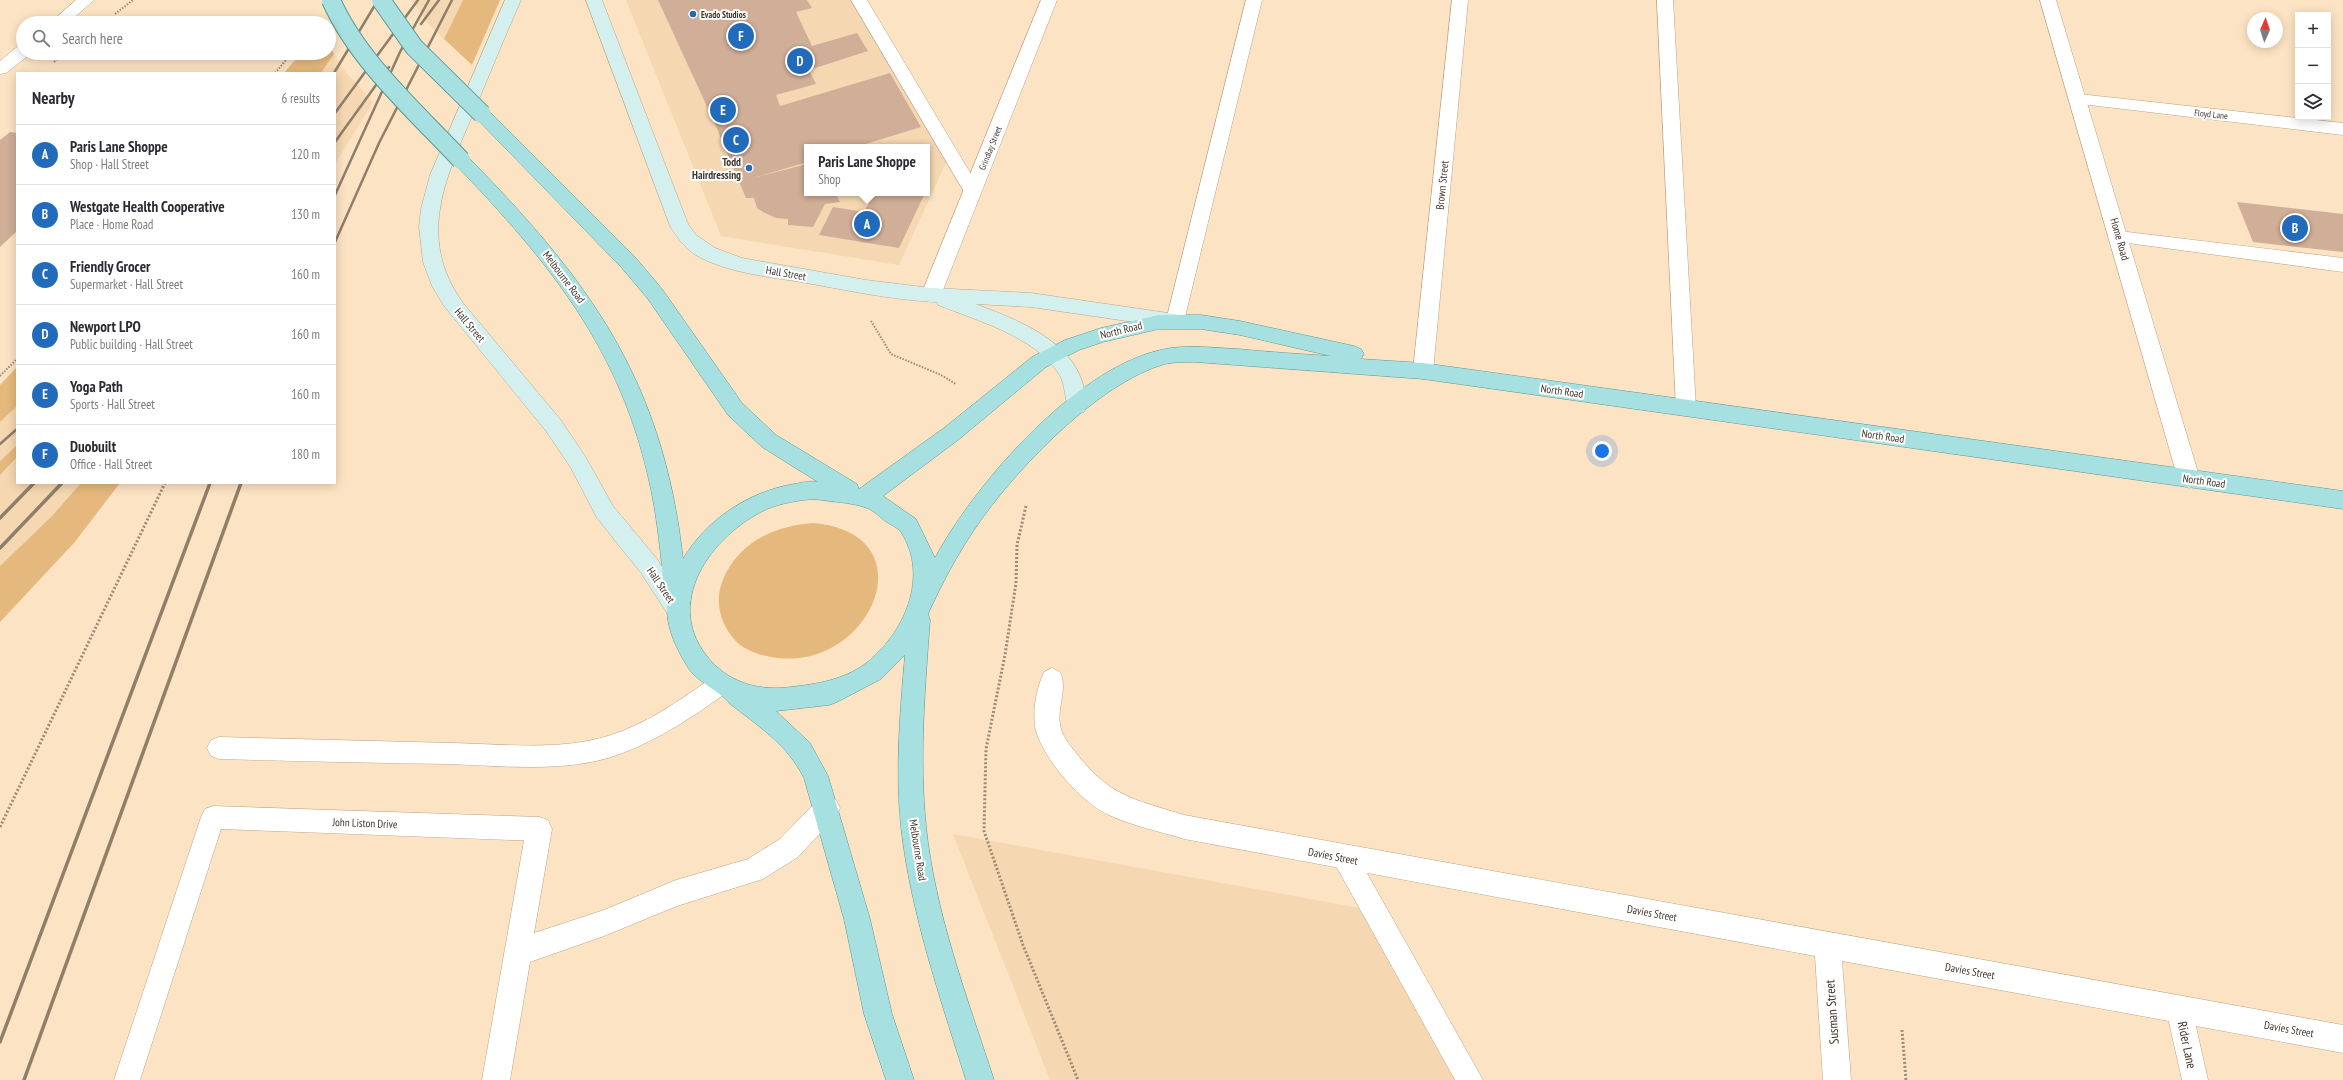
<!DOCTYPE html>
<meta charset="utf-8">
<style>
:root{--surface:#fff;--page:#f7f7f7;--text:#2b2b33;--muted:#7c7c81;--line:#e1e1e2;--accent:#226aba}
body{margin:0;font-family:"PT Sans Narrow",sans-serif;background:var(--page);color:var(--text)}
.controls{position:absolute;right:12px;top:12px;display:grid;overflow:hidden;border-radius:0px;box-shadow:0 2px 10px #0003}
.controls button{width:36px;height:36px;display:grid;place-items:center;padding:0;border:0;border-bottom:1px solid var(--line);background:var(--surface);color:var(--text);font:20px sans-serif}
.compass{position:absolute;left:2247px;top:12px;width:36px;height:36px;border-radius:50%;background:var(--surface);box-shadow:0 2px 10px #0003;rotate:3deg}
.you{position:absolute;left:1602px;top:451px;width:14px;height:14px;margin:-10px;border:3px solid #fff;border-radius:50%;background:#1a73e8;box-shadow:0 0 0 6px #1a73e833}
.badge{display:grid;place-items:center;width:26px;height:26px;border-radius:50%;background:var(--accent);color:#fff;font-size:13px;font-weight:700}
.pin{position:absolute;translate:-50% -50%;border:2px solid #fff;box-shadow:0 1px 4px #0006}
.popup{position:absolute;left:804px;top:144px;width:126px;height:52px;box-sizing:border-box;display:grid;place-content:center;border-radius:0px;background:var(--surface);filter:drop-shadow(0 1px 3px #0005);font-size:13px;white-space:nowrap;color:var(--muted)}
.popup b{font-size:15px;color:var(--text)}
.popup::after{content:'';position:absolute;left:50%;top:100%;margin-left:-8px;border:8px solid transparent;border-top-color:var(--surface)}
.list{margin:0;padding:0;list-style:none}
h2{display:flex;justify-content:space-between;align-items:center;height:52px;margin:0;padding:0 16px;font-size:17px}
h2 small{font-size:13px;font-weight:400;color:var(--muted)}
.list li{display:grid;grid-template-columns:26px 1fr auto;gap:12px;align-items:center;box-sizing:border-box;height:60px;padding:0 16px;border-top:1px solid var(--line)}
.list b{display:block;font-size:15px;white-space:nowrap}
.list p{margin:0;font-size:13px;white-space:nowrap;color:var(--muted)}
.list em{font-size:13px;font-style:normal;color:var(--muted)}
.icon{flex:none;width:22px;height:22px;fill:none;stroke:currentColor;stroke-width:2;stroke-linecap:round;stroke-linejoin:round}
.map{position:relative;flex:none;width:2343px;height:1080px;overflow:hidden}
.search{position:absolute;background:var(--surface);box-shadow:0 2px 10px #0003;left:16px;top:16px;width:320px;height:44px;display:flex;align-items:center;gap:10px;box-sizing:border-box;padding:0 14px;border-radius:22px;color:var(--muted);font-size:15px}
.panel{position:absolute;background:var(--surface);box-shadow:0 2px 10px #0003;left:16px;top:72px;width:320px;height:412px;border-radius:0px}
.map>svg:first-child{display:block}
.built{fill:#f5d7b1;fill-rule:evenodd}
.green{fill:#e5b97d}
.building{fill:#d0ae98}
.lines{fill:none;stroke-linecap:round;stroke-linejoin:round}
.lane-casing{stroke:#bba486;stroke-width:1}
.street-casing{stroke:#bba486;stroke-width:1}
.secondary-casing{stroke:#bba486;stroke-width:1}
.primary-casing{stroke:#5c9792;stroke-width:1}
.path-far1{stroke:#9b8a74;stroke-width:2;stroke-dasharray:1.5 1.5;stroke-linecap:butt}
.path{stroke:#9b8a74;stroke-width:3;stroke-dasharray:2 2;stroke-linecap:butt}
.lane{fill:#fff;fill-rule:evenodd}
.street{fill:#fff;fill-rule:evenodd}
.secondary{fill:#d3f0ef;fill-rule:evenodd}
.primary{fill:#a6e0e0;fill-rule:evenodd}
.rail-far1{stroke:#8f7f6a;stroke-width:2.5}
.rail{stroke:#8f7f6a;stroke-width:3.5}
.primary-bridge-casing{stroke:#5c9792;stroke-width:20;stroke-linecap:butt}
.primary-bridge{stroke:#a6e0e0;stroke-width:18}
.poi-dot{fill:#226aba;stroke:#fff;stroke-width:1.5}
.labels{text-anchor:middle;dominant-baseline:central;stroke-width:4;stroke-linejoin:round;paint-order:stroke}
.far-poi-label{font-size:9px;font-weight:bold;fill:#3f3529;stroke:#fff;text-anchor:start}
.far-street-label{font-size:9px;fill:#3f3529;stroke:#fff}
.poi-label{font-size:11px;font-weight:bold;fill:#3f3529;stroke:#fff;text-anchor:end}
.street-label{font-size:11px;fill:#3f3529;stroke:#fff}
.near-street-label{font-size:13px;fill:#3f3529;stroke:#fff}
</style>
<div class="map">
<svg width="2343" height="1080" viewBox="0 0 2343 1080">
<rect width="100%" height="100%" fill="#fce3c3"/>
<path class="built" d="M412,0H463L444,39L429,25Z
M626,0H854L948,158L899,265L721,236ZM807,147H927V193H807Z
M334,54L342,68L373,102L335,164V73H321Z
M17,406V445L0,461V422Z
M17,457V483H81L52,516L0,566V475Z
M953,834L1365,909L1460,1080H1050Z"/>
<path class="green" d="M463,0H500L472,65L444,39Z
M329,44L334,54L321,73H284L301,53H329Z
M17,367V406L0,422V385Z
M17,445V457L0,475V461Z
M81,483H120L74,543L0,622V566L52,516Z
M813,523C932,533 870,675 771,657C758,655 742,649 734,639C720,623 715,602 722,582C737,543 773,526 813,523Z"/>
<path class="building" d="M658,0H807L812,8L796,12L812,46L857,33L868,51L809,70L816,84L776,95L780,106L890,73L921,127L856,147H807V162L757,177L807,164V193H835L840,202L825,204L813,227L788,225V219L776,218L765,213L757,208L754,198H746L715,124Z
M10,132L17,133V231L0,247V140Z
M874,193H925L899,248L819,235L833,207L864,212Z
M2237,202L2343,214V252L2253,242Z"/>
<g class="lines">
<g class="lane-casing">
<path id="lane" d="M851,0H867L981,191L978,195L972,197L966,195Z
M1246,0H1262L1184,321L1182,326L1175,328L1168,326L1166,321Z
M1657,0H1673L1696,408L1693,413L1686,416L1679,413L1676,408Z
M2079,94L2343,123V135L2073,103L2071,99L2073,95Z
M2119,231L2343,258V272L2113,241L2110,237L2113,233Z
M721,674L729,677L732,684L729,691C691,718 653,744 608,758C558,772 502,766 451,764C374,763 296,761 219,759L211,756L207,748L211,740L219,737C297,739 374,741 452,743C502,744 559,751 608,736C647,724 680,700 713,677Z
M213,806L539,817L548,821L551,829L548,837L539,841L221,829L140,1080H114L201,817L205,809Z
M1345,846L1354,850L1483,1080H1455L1336,866L1333,858L1336,850Z
M2179,996L2188,1000L2192,1009L2208,1080H2182L2166,1009L2170,1000Z"/>
</g>
<g class="street-casing">
<path id="street" d="M76,0H94L68,23H50Z
M1041,0H1057L941,295L938,300L931,302L924,300L921,295Z
M1452,0H1468L1433,371L1430,376L1423,379L1416,376L1413,371Z
M2040,0H2056L2200,479L2197,485L2189,488L2181,485L2178,479Z
M23,46V53H30L29,55L6,73L0,74V61L17,47Z
M1052,668L1060,672C1068,688 1057,707 1060,725C1062,736 1069,744 1076,753C1110,797 1134,799 1184,815L2343,1025V1053L1842,961L1851,1080H1823L1815,956L1184,839C1159,831 1132,826 1109,815C1081,802 1047,763 1037,734C1031,716 1036,689 1044,672Z
M827,796L836,800L840,808L836,816L798,857L763,879L677,906L604,936L530,962L510,1080H482L526,829L530,820L539,817L548,820L552,829L534,933L604,910L676,880L748,859L780,839L818,800Z"/>
</g>
<g class="secondary-casing">
<path id="secondary" d="M505,0H521C505,36 490,73 475,109C447,176 415,236 463,303L560,419L585,456L613,506L657,559L685,602L688,609L685,616L677,619L669,616L641,573L597,518L571,468L546,431L444,306L432,286L423,262L419,227L421,209L430,175Z
M586,0H602L688,224L696,235L715,248L742,258L770,263L866,280L931,288L1031,293L1175,314L1182,316L1185,321L1182,326L1175,328L1031,307L976,304C1017,320 1073,340 1084,388C1086,396 1088,404 1084,412L1077,414L1070,412C1064,400 1066,385 1059,374C1034,336 978,321 938,305L937,302C891,300 846,290 801,282C769,277 731,273 701,258C687,251 678,239 670,226Z"/>
</g>
<g class="primary-casing">
<path id="primary" d="M482,108L488,110L635,257L662,289L742,403L776,435L857,484L859,489L944,428L1032,357L1065,340L1101,328L1159,315H1201L1240,321L1354,346L1361,349L1364,354L1361,359L1423,363L2343,491V509L1423,379L1195,362C1185,362 1174,362 1165,364C1098,383 1015,470 976,527C958,553 941,585 928,614L930,620C925,688 919,757 926,826C935,913 967,997 994,1080H966C940,997 911,914 901,827C895,770 900,712 905,655L881,679L837,702L829,705L776,711L810,743L828,776L870,919L892,1014L914,1080H886L864,1014L844,919L804,778C788,745 757,725 729,703C725,695 698,682 689,669C679,653 671,638 668,620C666,611 669,605 665,596C661,559 658,521 650,485C621,349 549,262 455,164L452,160L455,156L461,154L467,156C590,281 663,380 683,559C707,519 748,492 794,484C801,483 810,480 818,482L762,447L728,415L648,299L621,267L476,118L473,114L476,110ZM1159,329H1201L1240,335L1331,356C1300,354 1269,352 1238,349C1216,348 1193,345 1171,348C1081,361 976,482 935,558L916,519L883,496L958,440L1046,367L1079,350L1103,342ZM815,499C831,502 851,502 867,508C873,510 880,517 885,521C890,524 898,528 901,532C930,577 904,634 865,664C843,680 817,684 791,687C761,691 732,684 711,661C660,605 711,535 767,509C782,503 799,500 815,499Z"/>
</g>
<path class="path-far1" d="M115,14L133,0
M54,62L65,53
M275,73L292,53
M871,321L891,354L941,375L956,384
M0,376L17,359"/>
<path class="path" d="M1026,506L1017,545L1016,583L1005,655L986,749L984,831L1023,945L1078,1080
M0,827L165,483
M1902,1030L1906,1080"/>
<use href="#lane" class="lane"/>
<use href="#street" class="street"/>
<use href="#secondary" class="secondary"/>
<use href="#primary" class="primary"/>
<path class="rail-far1" d="M421,24L439,0
M334,73L378,0
M335,113L418,0
M335,142L389,67
M335,195L400,52L429,0
M335,242L379,143L452,0
M0,444L17,429"/>
<path class="rail" d="M0,518L34,483
M0,548L62,483
M0,1042L210,483
M24,1080L241,483"/>
<g class="primary-bridge-casing">
<path id="primary-bridge" d="M331,0C357,60 416,112 461,160
M381,0L414,47L482,114"/>
</g>
<use href="#primary-bridge" class="primary-bridge"/>
</g>
<g class="poi-dot">
<circle cx="693" cy="14" r="4"/>
<circle cx="749" cy="168" r="4"/>
</g>
<g class="labels">
<g class="far-poi-label">
<text x="701" y="14">Evado Studios</text>
</g>
<g class="far-street-label">
<text transform="translate(2211 114) rotate(6)">Floyd Lane</text>
<text transform="translate(990 148) rotate(-68)">Grindlay Street</text>
</g>
<g class="poi-label">
<text x="741" y="162">Todd<tspan x="741" dy="13">Hairdressing</tspan></text>
</g>
<g class="street-label">
<text transform="translate(1442 185) rotate(-84)">Brown Street</text>
<text transform="translate(2120 239) rotate(74)">Home Road</text>
<text transform="translate(786 273) rotate(10)">Hall Street</text>
<text transform="translate(564 277) rotate(53)">Melbourne Road</text>
<text transform="translate(470 325) rotate(50)">Hall Street</text>
<text transform="translate(1121 330) rotate(-14)">North Road</text>
<text transform="translate(1562 391) rotate(8)">North Road</text>
<text transform="translate(1883 436) rotate(8)">North Road</text>
<text transform="translate(2204 481) rotate(8)">North Road</text>
<text transform="translate(661 585) rotate(56)">Hall Street</text>
<text transform="translate(365 823) rotate(2)">John Liston Drive</text>
<text transform="translate(918 850) rotate(81)">Melbourne Road</text>
<text transform="translate(1333 856) rotate(11)">Davies Street</text>
<text transform="translate(1652 913) rotate(10)">Davies Street</text>
<text transform="translate(1970 971) rotate(10)">Davies Street</text>
<text transform="translate(2289 1029) rotate(10)">Davies Street</text>
</g>
<g class="near-street-label">
<text transform="translate(1832 1012) rotate(-94)">Susman Street</text>
<text transform="translate(2187 1045) rotate(78)">Rider Lane</text>
</g>
</g>
</svg>
<div class="controls">
<button>+</button>
<button>−</button>
<button><svg class="icon" aria-label="layers" viewBox="0 0 24 24"><path d="M12 4l9 5-9 5-9-5zM3 14l9 5 9-5"/></svg></button>
</div>
<svg class="compass" viewBox="-18 -18 36 36"><path d="M0-13l5 13h-10z" fill="#e53935"/><path d="M0 13l5-13h-10z" fill="#7c7c81"/></svg>
<div class="you"></div>
<div class="pin badge" style="left:867px;top:224px">A</div>
<div class="popup"><b>Paris Lane Shoppe</b>Shop</div>
<div class="pin badge" style="left:2295px;top:228px">B</div>
<div class="pin badge" style="left:736px;top:140px">C</div>
<div class="pin badge" style="left:800px;top:61px">D</div>
<div class="pin badge" style="left:723px;top:110px">E</div>
<div class="pin badge" style="left:741px;top:36px">F</div>
<div class="search"><svg class="icon" aria-label="search" viewBox="0 0 24 24"><circle cx="10" cy="10" r="6"/><path d="M15 15l6 6"/></svg>Search here</div>
<section class="panel">
<h2>Nearby<small>6 results</small></h2>
<ul class="list">
<li><span class="badge">A</span><div><b>Paris Lane Shoppe</b><p>Shop · Hall Street</p></div><em>120 m</em></li>
<li><span class="badge">B</span><div><b>Westgate Health Cooperative</b><p>Place · Home Road</p></div><em>130 m</em></li>
<li><span class="badge">C</span><div><b>Friendly Grocer</b><p>Supermarket · Hall Street</p></div><em>160 m</em></li>
<li><span class="badge">D</span><div><b>Newport LPO</b><p>Public building · Hall Street</p></div><em>160 m</em></li>
<li><span class="badge">E</span><div><b>Yoga Path</b><p>Sports · Hall Street</p></div><em>160 m</em></li>
<li><span class="badge">F</span><div><b>Duobuilt</b><p>Office · Hall Street</p></div><em>180 m</em></li>
</ul>
</section>
</div>
